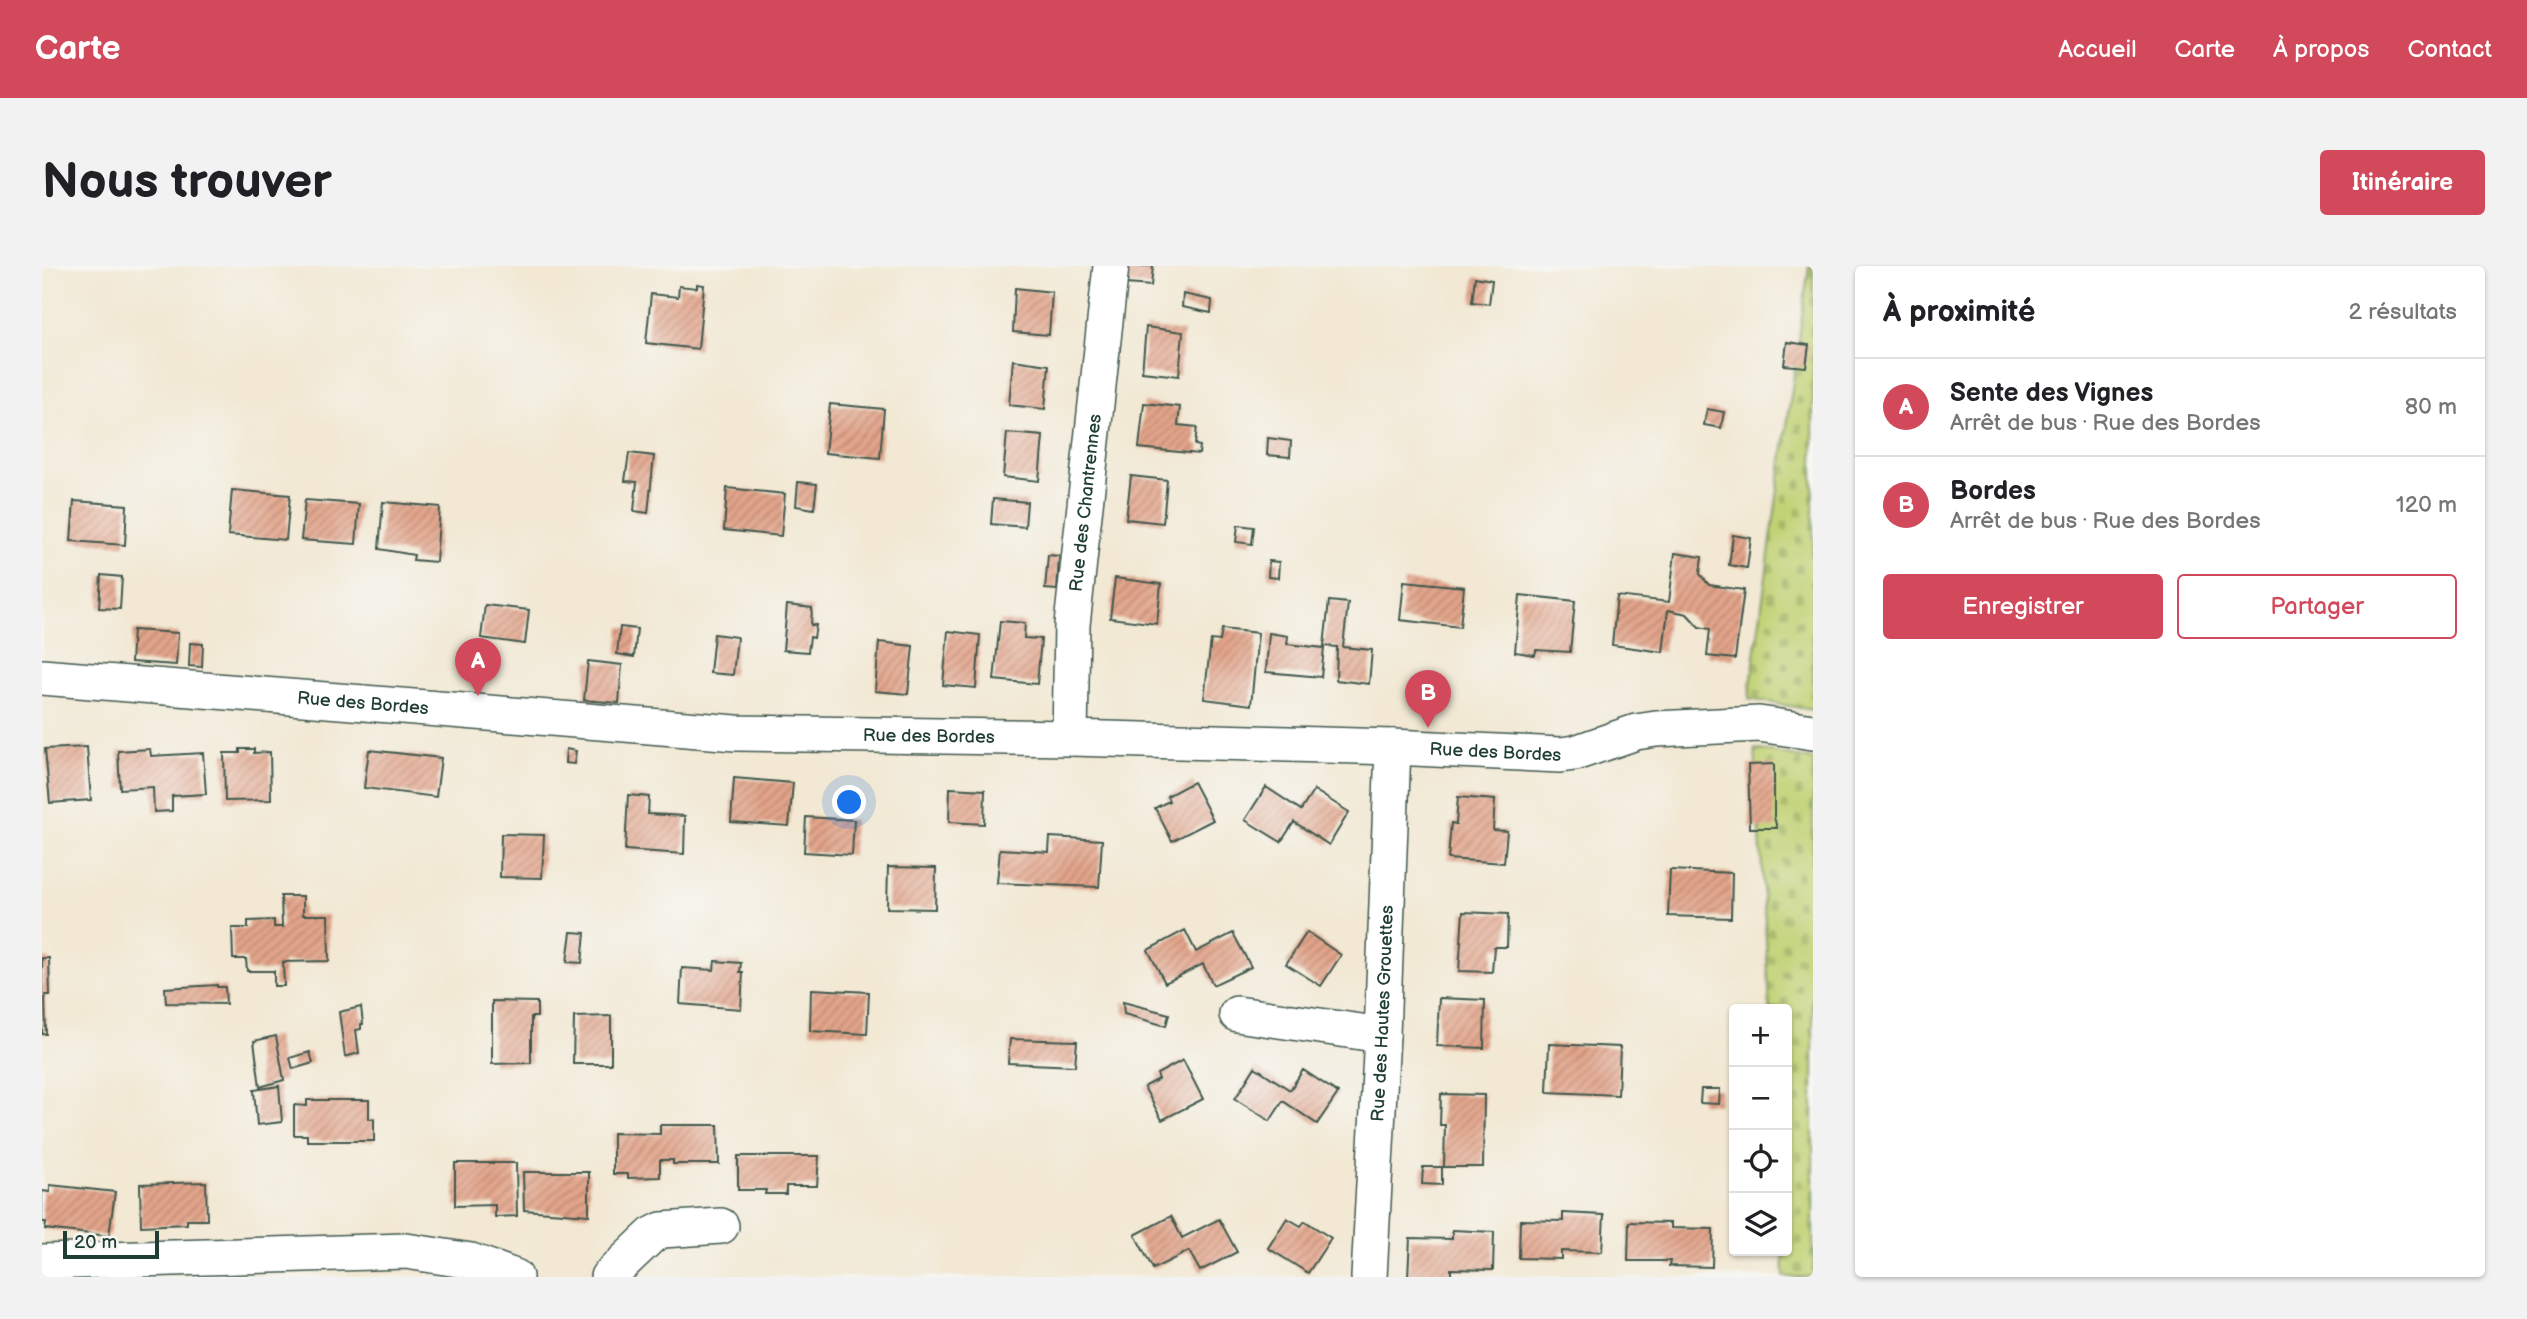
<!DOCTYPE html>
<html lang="fr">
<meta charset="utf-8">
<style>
:root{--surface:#fff;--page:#f2f2f2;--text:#202124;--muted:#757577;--line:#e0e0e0;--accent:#d1495b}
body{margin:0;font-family:"Balsamiq Sans",sans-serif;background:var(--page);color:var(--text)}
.controls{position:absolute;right:21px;bottom:21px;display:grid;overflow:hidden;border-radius:7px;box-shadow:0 2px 5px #0004}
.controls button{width:63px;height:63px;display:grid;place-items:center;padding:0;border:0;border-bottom:2px solid var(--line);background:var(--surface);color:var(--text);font:35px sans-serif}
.scale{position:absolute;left:21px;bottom:18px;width:96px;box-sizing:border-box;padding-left:7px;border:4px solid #1f3d34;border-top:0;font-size:19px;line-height:24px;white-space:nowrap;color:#1f3d34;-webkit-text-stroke:5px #f6f6f2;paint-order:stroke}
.you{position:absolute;left:808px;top:537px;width:24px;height:24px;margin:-18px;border:5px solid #fff;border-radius:50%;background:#1a73e8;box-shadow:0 0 0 10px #1a73e833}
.badge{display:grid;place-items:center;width:46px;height:46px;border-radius:50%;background:var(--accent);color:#fff;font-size:23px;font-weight:700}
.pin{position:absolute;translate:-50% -58px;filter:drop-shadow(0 2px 4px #0008)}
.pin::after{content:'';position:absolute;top:37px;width:24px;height:21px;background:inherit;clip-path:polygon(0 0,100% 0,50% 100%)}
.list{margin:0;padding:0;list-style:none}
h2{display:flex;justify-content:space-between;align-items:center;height:91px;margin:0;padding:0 28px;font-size:30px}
h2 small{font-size:23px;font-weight:400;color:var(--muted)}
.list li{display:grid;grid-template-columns:46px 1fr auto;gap:21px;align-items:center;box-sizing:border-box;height:98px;padding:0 28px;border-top:2px solid var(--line)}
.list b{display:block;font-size:26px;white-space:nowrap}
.list p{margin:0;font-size:23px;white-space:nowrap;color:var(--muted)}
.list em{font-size:23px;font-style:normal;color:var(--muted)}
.actions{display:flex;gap:14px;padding:21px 28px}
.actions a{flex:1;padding:16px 0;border:2px solid var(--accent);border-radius:7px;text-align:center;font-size:24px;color:var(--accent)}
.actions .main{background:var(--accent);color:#fff}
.icon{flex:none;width:38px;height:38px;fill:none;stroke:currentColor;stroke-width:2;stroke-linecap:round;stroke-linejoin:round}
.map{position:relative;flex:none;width:1771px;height:1011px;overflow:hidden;border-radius:7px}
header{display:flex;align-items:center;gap:42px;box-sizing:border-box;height:98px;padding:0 35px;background:var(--accent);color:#fff}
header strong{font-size:33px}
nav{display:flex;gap:38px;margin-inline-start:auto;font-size:24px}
.intro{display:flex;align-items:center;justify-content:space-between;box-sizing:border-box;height:168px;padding:0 42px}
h1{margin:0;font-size:49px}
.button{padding:18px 32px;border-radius:7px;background:var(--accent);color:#fff;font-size:24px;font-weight:700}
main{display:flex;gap:42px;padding:0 42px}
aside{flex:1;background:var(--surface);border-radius:7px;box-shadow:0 2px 5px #0004}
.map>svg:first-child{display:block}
.cemetery{fill:url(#cemetery-stones);stroke:#708854;stroke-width:2}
.building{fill:url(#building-hatch)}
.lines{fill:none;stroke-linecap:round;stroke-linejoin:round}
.minor-casing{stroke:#3f574c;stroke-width:38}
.minor{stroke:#fff;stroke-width:35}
.labels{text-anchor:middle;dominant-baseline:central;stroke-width:6;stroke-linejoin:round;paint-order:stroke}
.street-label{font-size:18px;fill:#1f3d34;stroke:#f6f6f2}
</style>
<header>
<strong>Carte</strong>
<nav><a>Accueil</a><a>Carte</a><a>À propos</a><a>Contact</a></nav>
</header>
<div class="intro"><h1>Nous trouver</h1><a class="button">Itinéraire</a></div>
<main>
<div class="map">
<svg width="1771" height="1011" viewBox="0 0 1771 1011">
<defs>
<pattern id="cemetery-stones" width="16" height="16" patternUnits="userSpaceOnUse" patternTransform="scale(1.75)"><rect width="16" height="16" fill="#c1d275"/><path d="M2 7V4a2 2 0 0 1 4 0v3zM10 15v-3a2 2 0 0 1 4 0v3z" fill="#a5b566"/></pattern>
<pattern id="building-hatch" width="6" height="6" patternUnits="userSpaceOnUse" patternTransform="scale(1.75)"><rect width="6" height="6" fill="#e3a48a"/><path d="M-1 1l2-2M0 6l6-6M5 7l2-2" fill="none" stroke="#b78772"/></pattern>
</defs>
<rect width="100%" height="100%" fill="#f6f6f2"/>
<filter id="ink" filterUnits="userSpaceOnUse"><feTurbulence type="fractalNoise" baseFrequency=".0143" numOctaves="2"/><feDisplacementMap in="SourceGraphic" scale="14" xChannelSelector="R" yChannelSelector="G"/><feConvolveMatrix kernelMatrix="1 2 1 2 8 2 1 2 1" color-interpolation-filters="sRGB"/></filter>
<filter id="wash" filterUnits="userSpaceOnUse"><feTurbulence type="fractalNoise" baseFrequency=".00686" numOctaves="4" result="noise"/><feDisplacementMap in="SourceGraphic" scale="28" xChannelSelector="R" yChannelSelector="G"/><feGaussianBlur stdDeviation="1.57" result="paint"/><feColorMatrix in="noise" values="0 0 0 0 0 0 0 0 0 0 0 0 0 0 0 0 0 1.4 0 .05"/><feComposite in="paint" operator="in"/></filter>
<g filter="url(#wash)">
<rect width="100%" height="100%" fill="#f2e8d3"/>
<path class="cemetery" d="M1767,0H1771V444L1707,433Z
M1713,483L1771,494V1011H1742L1741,985H1745V743H1728Z"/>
<g id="blocks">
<path class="building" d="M1085,0H1111L1109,20L1084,18Z
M1433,11L1450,14L1447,38L1430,36Z
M655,18L662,19L656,83L604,77L609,28L636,31L637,20L655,22Z
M973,22L1010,26L1007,69L971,66Z
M1141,28L1170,34L1169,47L1140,41Z
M1104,61L1141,66L1137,110L1100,106Z
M1745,76L1767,79L1764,101L1742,99Z
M971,94L1007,99L1003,143L967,139Z
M1102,137L1138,141L1136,159L1155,161L1153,179L1158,180L1157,188L1097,182Z
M788,138L842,143L838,192L783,187Z
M1665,143L1682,146L1679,162L1662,159Z
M965,167L1001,170L997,215L961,211Z
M1226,172L1249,175L1248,191L1225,189Z
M587,187L612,190L606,247L592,245L595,216L583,215Z
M1089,210L1125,214L1121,257L1084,253Z
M756,216L775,218L772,243L754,240Z
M685,222L743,228L739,270L682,264Z
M190,224L248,229L244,274L186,269Z
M951,233L985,236L983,261L949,258Z
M263,234L317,238L314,278L259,274Z
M32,235L85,239L83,279L29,275Z
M341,236L398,241L394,296L371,294L372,289L337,283Z
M1196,259L1212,261L1210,278L1194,276Z
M1691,269L1709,272L1705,302L1687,299Z
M1633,287L1660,291L1658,308L1667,319L1702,324L1693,393L1665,390L1668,363L1657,361L1645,348L1626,344L1621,386L1570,379L1575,330L1627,336Z
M1006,289L1017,290L1015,324L1003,323Z
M1227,295L1237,296L1236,312L1226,311Z
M59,309L80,311L78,343L57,342Z
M1073,312L1119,318L1115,358L1068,352Z
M1362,315L1422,321L1418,361L1358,354Z
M1478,329L1533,335L1528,386L1494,384L1493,389L1473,386Z
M1287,335L1306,337L1301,381L1330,384L1327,418L1294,414L1295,381L1282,380Z
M443,339L487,344L483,378L439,372Z
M745,339L770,342L769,359H774L772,372L768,371L766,386L741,384Z
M958,355L983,357L982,372L999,373L995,418L952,414Z
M578,361L595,363L592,391L575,388Z
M1180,363L1216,367L1209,439L1162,433L1169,374L1178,375Z
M91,364L136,367L134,399L89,396Z
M906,365L938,369L934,422L901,419Z
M1227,367L1246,370L1245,378L1282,382L1279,411L1224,406Z
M672,368L695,371L691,409L668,407Z
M837,376L871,380L866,428L833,425Z
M148,377L161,378L160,401L147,400Z
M546,395L580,399L577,437L542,434Z
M45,481L49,534L8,537L3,483Z
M108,483L109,490L161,487L164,528L130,530V545L112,546L111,521L78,523L76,485Z
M198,483H212V487L228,486L229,534L183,535L182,487H198Z
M524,483L534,485L532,498L523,497Z
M327,484L399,492L394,531L322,522Z
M1732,498V551L1735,562H1708L1706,499Z
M692,512L751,517L747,560L689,556Z
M1151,516L1171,554L1130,575L1113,542L1127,535L1125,530Z
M1224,521L1259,544L1272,524L1307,546L1287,579L1252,556L1239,576L1203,554Z
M908,522L943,524L942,558L907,556Z
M586,529L607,531L606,548L643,550L642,588L583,584Z
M1416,531L1453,534L1451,564L1465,565L1462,597L1406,593L1409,557L1414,558Z
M764,551L812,554L810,589L762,586Z
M459,568L502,569L500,612L458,611Z
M1008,571L1060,574L1057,621L955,617L958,583L1007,586Z
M846,601L894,602L893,643L845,642Z
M1628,604L1690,607L1689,652L1626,650Z
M239,630H261V649H286L287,695L241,696L242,720H232V705H205L204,693H191L190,662H206V655L232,654V661H240Z
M1421,646L1466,648L1465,681H1452L1450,706L1417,705Z
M1143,664L1154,686L1191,667L1209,701L1171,719L1161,698L1123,717L1106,684Z
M529,666L543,667L540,697L525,696Z
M1265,666L1299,689L1279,720L1244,698Z
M0,692H7L8,729H3L4,768H0Z
M673,695L699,697L698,706H701L699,743L638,738L640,702L672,704Z
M175,719V721H183L184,738L124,737L123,722Z
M769,723L827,726L825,768L768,765Z
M1397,732L1443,734L1442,782L1395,780Z
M450,735L495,736V751H489V797L450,798Z
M1081,736L1127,748L1124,760L1082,748Z
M319,741L321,758H319V763L314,764L317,787L303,791L297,746Z
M569,750V798H531L532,751Z
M234,770L242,814L218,821L212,775Z
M968,773L1035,775L1033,800L966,797Z
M1507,778L1578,781L1576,829L1505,826Z
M268,786L271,797L251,803L248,792Z
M1141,794L1161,833L1120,854L1102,821L1117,813L1115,808Z
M1213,801L1248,824L1261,804L1296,827L1275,858L1241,835L1228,855L1193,833Z
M237,820L240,856L215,859L212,824Z
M1659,823H1678L1677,838L1658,837Z
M1399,828L1442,829L1441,901H1402L1403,859H1398Z
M265,834H327V853H332V875H265V869H252V839L265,840Z
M618,859H676L677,898H631V894H618V911L586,912V908H571V867L618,868Z
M696,890H777L775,920H744V928H723L724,924H696Z
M413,897H474L475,950L453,951V939L413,940Z
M1381,901H1400V919L1380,918Z
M481,906H547V949L482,944Z
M164,916L165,954H145V958L99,960L98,918Z
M8,919L73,926L67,970L3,963L4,956H0V925L8,926Z
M1521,947L1562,949L1560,986L1519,985V993L1477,992L1478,954L1521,955Z
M1129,950L1140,972L1177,953L1195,986L1158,1005L1147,985L1111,1003L1093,969Z
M1245,952L1259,960L1263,955L1289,972L1266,1007L1226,982Z
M1587,956L1629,957V962L1671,963L1670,1001L1627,1000L1628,995H1586Z
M1410,964L1452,966L1451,1004L1409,1003V1011L1366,1010L1368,972L1410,973Z"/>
</g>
</g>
<g filter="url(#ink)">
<use href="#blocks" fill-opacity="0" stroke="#3f574c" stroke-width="2"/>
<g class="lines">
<g class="minor-casing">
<g id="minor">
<path id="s1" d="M0,411L694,467L1028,472L1351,481L1518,489L1533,487L1594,466L1614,463L1717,458L1771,466"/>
<path id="s2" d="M1028,472L1030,359L1069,0"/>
<path d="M1195,748L1340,769"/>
<path d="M0,996L364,985L429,995L473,1011"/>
<path d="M566,1011L610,969L620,964L679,960"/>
<path id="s3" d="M1327,1011L1340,769L1351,481"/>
</g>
</g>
<use href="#minor" class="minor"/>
</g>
</g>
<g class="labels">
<g class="street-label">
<text stroke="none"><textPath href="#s2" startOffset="236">Rue des Chantrennes</textPath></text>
<text stroke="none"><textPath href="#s1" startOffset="322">Rue des Bordes</textPath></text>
<text stroke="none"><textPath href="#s1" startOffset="889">Rue des Bordes</textPath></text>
<text stroke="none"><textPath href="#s1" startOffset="1456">Rue des Bordes</textPath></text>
<text stroke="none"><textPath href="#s3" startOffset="264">Rue des Hautes Grouettes</textPath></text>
</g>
</g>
</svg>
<div class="controls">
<button>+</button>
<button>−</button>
<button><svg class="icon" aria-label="locate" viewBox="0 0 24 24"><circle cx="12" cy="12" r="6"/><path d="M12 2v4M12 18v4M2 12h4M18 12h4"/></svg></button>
<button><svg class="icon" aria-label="layers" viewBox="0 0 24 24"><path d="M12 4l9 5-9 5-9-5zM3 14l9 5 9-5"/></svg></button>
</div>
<div class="scale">20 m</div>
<div class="you"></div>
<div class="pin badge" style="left:436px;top:430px">A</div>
<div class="pin badge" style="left:1386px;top:462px">B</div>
</div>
<aside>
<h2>À proximité<small>2 résultats</small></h2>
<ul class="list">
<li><span class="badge">A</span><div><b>Sente des Vignes</b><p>Arrêt de bus · Rue des Bordes</p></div><em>80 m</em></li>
<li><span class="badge">B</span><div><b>Bordes</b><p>Arrêt de bus · Rue des Bordes</p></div><em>120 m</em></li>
</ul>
<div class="actions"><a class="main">Enregistrer</a><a>Partager</a></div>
</aside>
</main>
